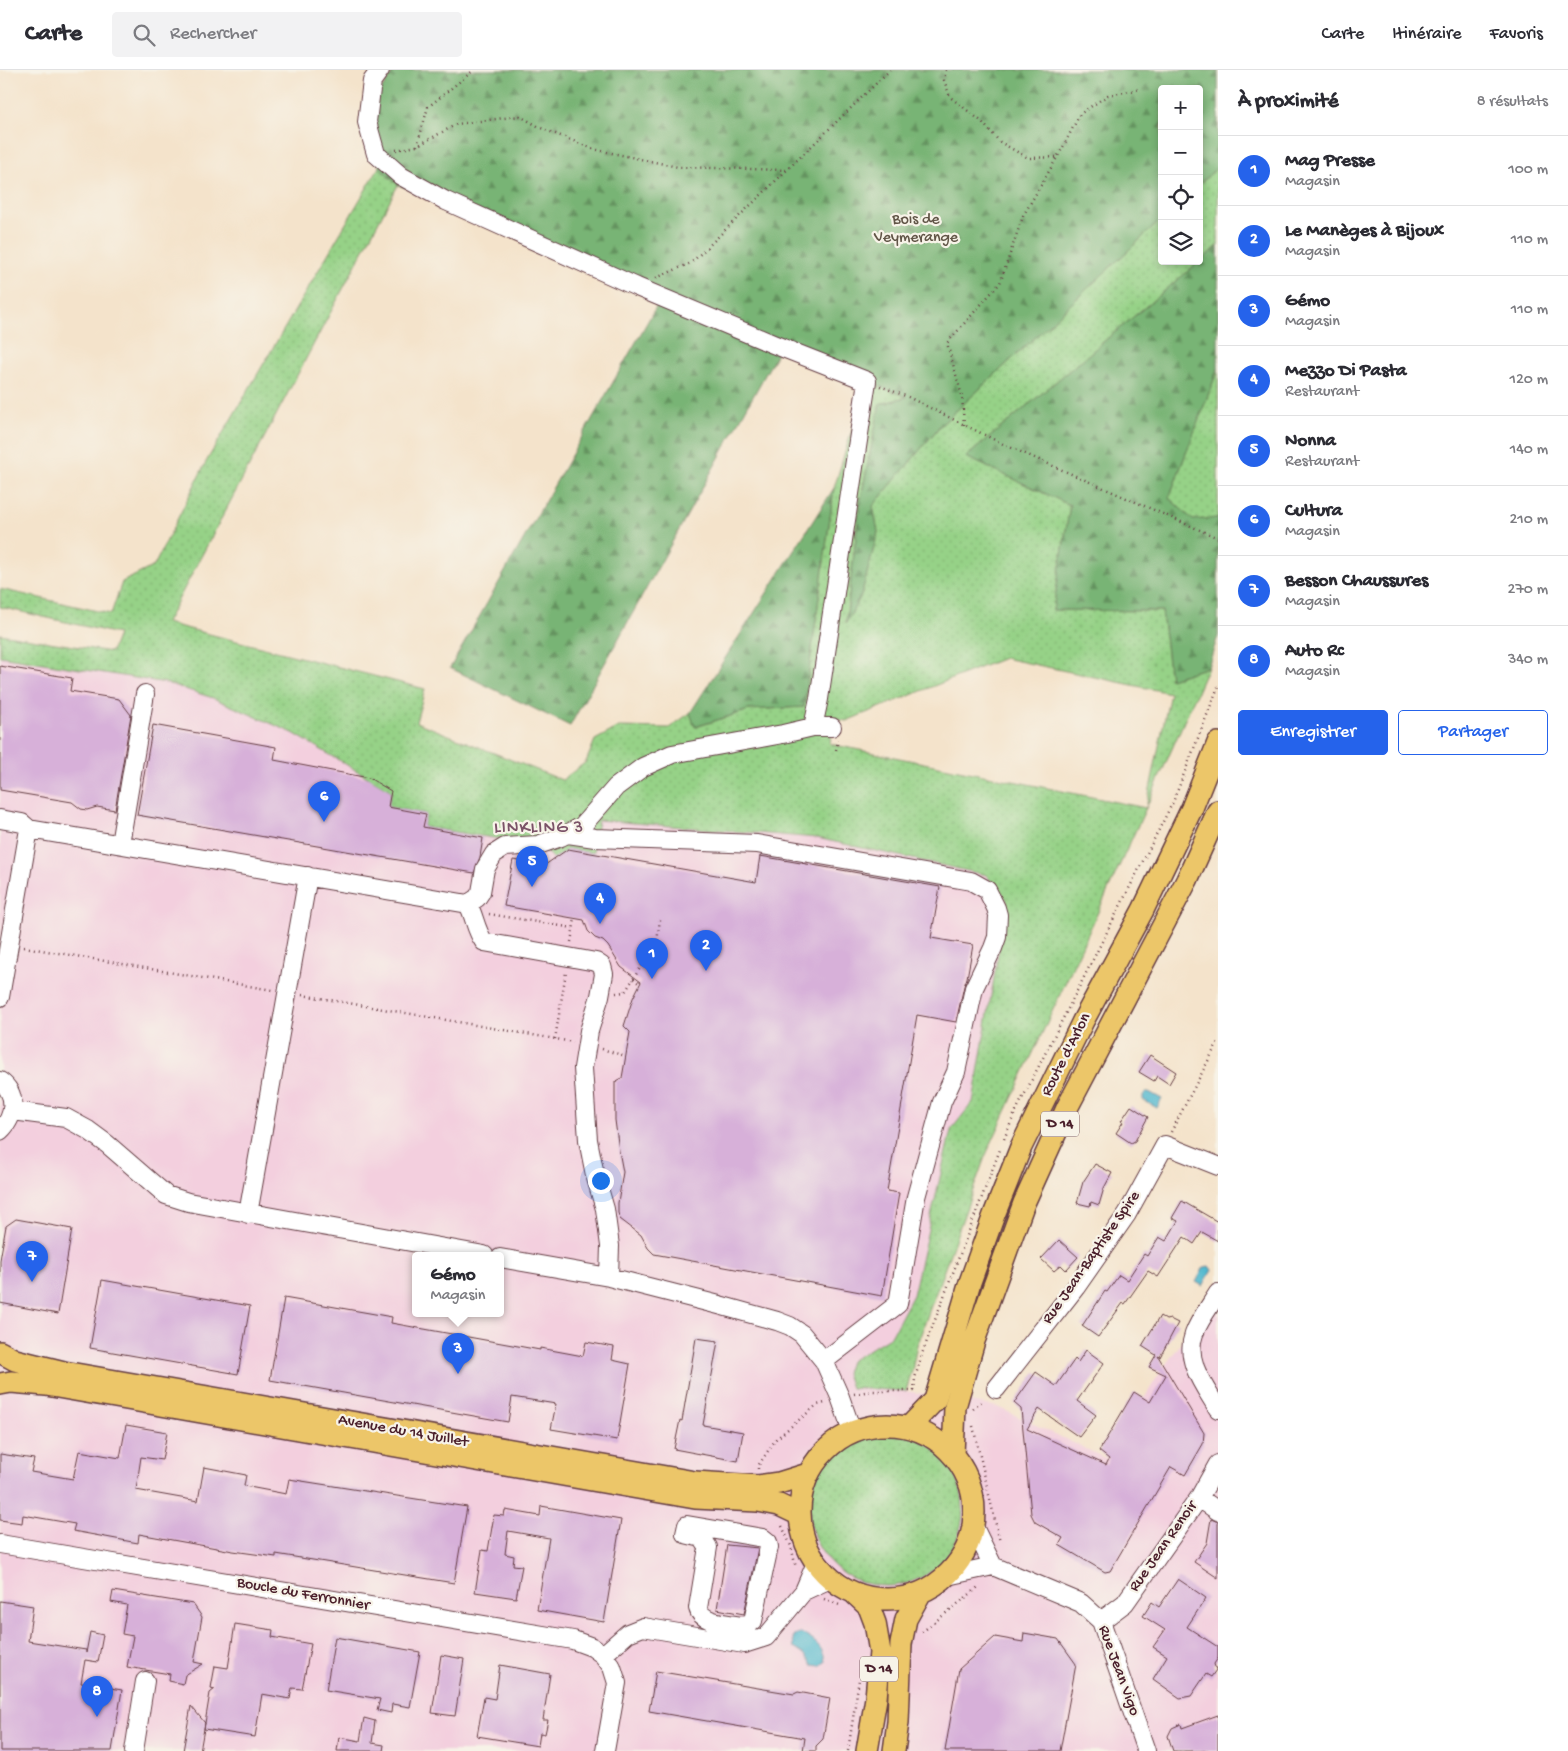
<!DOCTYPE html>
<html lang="fr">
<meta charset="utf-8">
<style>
:root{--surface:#fff;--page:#f2f2f3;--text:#2b2b33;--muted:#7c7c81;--line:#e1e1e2;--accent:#2563eb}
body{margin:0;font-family:"Gochi Hand",sans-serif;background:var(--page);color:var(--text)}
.controls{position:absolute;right:15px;top:15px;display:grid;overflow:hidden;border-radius:5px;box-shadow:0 2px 8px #0003}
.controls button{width:45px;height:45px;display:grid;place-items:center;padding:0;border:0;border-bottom:1px solid var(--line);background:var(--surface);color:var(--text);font:25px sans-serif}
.you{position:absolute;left:600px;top:1110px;width:18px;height:18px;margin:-12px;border:4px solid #fff;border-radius:50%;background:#1a73e8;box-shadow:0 0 0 8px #1a73e833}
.badge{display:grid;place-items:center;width:32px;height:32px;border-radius:50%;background:var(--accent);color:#fff;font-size:16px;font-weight:700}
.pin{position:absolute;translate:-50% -41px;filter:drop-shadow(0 1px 2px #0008)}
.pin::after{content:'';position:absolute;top:26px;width:18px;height:15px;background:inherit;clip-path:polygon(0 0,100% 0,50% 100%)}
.popup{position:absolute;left:412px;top:1182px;width:92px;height:65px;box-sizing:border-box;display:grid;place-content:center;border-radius:5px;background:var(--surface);filter:drop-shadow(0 1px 4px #0005);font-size:16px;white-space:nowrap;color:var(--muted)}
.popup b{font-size:19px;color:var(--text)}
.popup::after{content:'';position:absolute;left:50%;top:100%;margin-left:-10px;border:10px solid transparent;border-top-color:var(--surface)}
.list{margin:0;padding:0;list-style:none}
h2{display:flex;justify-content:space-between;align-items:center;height:65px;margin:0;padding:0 20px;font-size:21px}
h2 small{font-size:16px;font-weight:400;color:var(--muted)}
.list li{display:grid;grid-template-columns:32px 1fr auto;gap:15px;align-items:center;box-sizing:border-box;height:70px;padding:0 20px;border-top:1px solid var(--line)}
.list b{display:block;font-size:19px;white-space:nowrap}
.list p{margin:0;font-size:16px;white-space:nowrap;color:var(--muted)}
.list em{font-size:16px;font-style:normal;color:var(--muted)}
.actions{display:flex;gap:10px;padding:15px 20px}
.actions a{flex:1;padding:11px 0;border:1px solid var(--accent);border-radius:5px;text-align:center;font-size:18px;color:var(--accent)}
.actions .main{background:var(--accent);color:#fff}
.icon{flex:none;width:28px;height:28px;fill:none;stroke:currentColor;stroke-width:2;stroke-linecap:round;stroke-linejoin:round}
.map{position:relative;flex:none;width:1218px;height:1681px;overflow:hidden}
header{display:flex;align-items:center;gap:30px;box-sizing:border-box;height:70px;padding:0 25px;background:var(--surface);border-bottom:1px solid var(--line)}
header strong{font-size:24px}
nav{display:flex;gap:28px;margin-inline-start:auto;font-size:18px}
.search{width:350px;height:45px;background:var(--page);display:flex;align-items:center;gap:12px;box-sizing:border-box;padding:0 18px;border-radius:5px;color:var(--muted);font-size:19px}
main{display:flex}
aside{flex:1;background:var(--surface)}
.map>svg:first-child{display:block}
.built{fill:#f3cfde;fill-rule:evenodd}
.grass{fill:url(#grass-dots);stroke:#707859;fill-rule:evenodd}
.forest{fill:url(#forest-firs);stroke:#616a50}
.water{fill:#50b7ce;stroke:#4d6b7c}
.building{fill:#d7b0d9}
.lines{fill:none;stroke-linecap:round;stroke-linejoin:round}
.minor-casing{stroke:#643c43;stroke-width:20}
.major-casing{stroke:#643c43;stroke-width:24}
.path{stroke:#643c43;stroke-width:2.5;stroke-dasharray:1 4;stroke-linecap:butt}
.minor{stroke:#fff;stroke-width:18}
.major{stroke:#ecc669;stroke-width:21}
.labels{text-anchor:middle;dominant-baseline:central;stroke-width:4.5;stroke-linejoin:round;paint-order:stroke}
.shield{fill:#f7f3e8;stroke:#7e5f64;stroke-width:1}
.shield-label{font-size:15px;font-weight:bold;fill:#4a1f2b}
.park-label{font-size:16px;fill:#615547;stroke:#f7f3e8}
.street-label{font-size:16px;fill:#4a1f2b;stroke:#f7f3e8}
.neighbourhood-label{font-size:18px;letter-spacing:1px;fill:#7b5268;stroke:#f7f3e8}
</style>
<header>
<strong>Carte</strong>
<div class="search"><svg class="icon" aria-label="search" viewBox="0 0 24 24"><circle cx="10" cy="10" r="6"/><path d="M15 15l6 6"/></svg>Rechercher</div>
<nav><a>Carte</a><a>Itinéraire</a><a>Favoris</a></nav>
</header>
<main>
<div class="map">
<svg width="1218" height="1681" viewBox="0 0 1218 1681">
<defs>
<pattern id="grass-dots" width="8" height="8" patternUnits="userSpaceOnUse" patternTransform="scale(1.25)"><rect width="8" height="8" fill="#96d287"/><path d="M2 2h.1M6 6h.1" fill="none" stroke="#83b475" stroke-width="1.8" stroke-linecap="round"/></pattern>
<pattern id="forest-firs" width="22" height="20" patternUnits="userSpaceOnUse" patternTransform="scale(1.25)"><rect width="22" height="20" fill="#78b474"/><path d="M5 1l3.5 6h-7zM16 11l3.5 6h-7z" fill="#64925f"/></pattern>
</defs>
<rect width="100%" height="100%" fill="#f7f3e8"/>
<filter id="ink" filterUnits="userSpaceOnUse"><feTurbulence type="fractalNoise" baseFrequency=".02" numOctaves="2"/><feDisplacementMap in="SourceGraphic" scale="10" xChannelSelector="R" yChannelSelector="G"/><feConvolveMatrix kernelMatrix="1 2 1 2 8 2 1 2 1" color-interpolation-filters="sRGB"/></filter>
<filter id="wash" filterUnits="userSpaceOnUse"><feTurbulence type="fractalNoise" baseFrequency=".0096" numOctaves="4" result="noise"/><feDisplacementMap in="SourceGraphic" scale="20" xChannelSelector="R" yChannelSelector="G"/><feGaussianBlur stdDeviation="1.12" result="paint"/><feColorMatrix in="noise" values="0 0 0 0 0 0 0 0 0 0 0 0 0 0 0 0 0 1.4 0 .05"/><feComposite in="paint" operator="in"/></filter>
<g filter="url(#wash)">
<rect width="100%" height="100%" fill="#f4e3cb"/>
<path class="built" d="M0,586L166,613L213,628L293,663L369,708L391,721L388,737L426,743L424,757L593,783L598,750L817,768L986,805L1007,831L973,1032L951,1060L913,1225L891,1266L850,1291L851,1318L906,1321L998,1337L1107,1389L1161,1301L1218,1222V1588L1214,1594L1218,1605V1681H0ZM416,1185H500V1243H416Z"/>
<path class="grass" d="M379,97L398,115L166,553L425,619L416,652L562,710L586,692L595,670L619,657L669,658L690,643L696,657L749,640L804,637L834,418L867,311L908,327L880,334L860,433L846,551L861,526L878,462L873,436L940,356L1162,149V191H1199V114L1218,97V176L966,387L1070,435L1053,540L1162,541L1170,609L1208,597L1146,738L985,1087L917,1275L912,1301L906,1321L851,1318L846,1303L850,1291L891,1266L913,1225L951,1060L973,1032L1007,831L986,805L817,768L598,750L593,783L568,779L554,789L538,775L423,757L426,744L388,737L391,721L293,663L213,628L166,613L0,586V564L111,582L118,564L0,537V519L111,544L122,512L154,496L206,392ZM1004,588L1170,623L1146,738L830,674L833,649L846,651Z
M1218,299V448L1193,450L1169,428Z
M809 1439a77 77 0 1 1 154 0a77 77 0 1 1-154 0Z"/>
<path class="forest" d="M394,0H1218V97L1199,114V19H1162V149L940,356L873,436L878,462L861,526L846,553L860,433L880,334L907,327L780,278L570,656L450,598L661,228L446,131L398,115L379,97L376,84L375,29Z
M1218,176V299L1169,428L1193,450L1218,448V566L1208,597L1170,609L1162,541L1053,540L1070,435L966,387Z
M834,418L804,637L749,640L695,657L690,643Z"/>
<path class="water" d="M1146,1022H1149L1162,1029L1157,1038L1143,1030V1026Z
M1209,1196L1212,1200L1203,1216L1196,1212L1204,1197Z
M801,1563C813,1570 824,1576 825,1592L820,1596L812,1595L806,1586L794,1578L793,1567Z"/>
<g id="blocks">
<path class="building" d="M0,596L72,608L70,621L119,629L131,645L115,740L97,737L87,740L81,739L72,732L0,720Z
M153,655L276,677L274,690L369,708L391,721L388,737L426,744L423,757L483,768L480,787L474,803L137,745Z
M568,779L756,812L760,786L940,817L931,868L973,875L967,908L964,916L956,952L917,945L887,1121L899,1123L882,1226L654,1184L648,1178L641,1165L620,1149L618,1143V1133L623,1102L619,1081L615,1050V1012L622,1008L630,962L624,956L633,928L641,912L621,897L608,876L603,871L595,868L588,861L584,850L504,836L513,790L545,795Z
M1150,985L1176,1002L1169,1014L1157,1006L1154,1011L1139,1002Z
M1131,1036L1148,1047L1135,1071L1131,1073L1116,1063L1123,1052L1121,1051Z
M1095,1094L1112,1103L1104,1118L1099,1135L1091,1132L1090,1136L1077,1133L1083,1112Z
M1182,1131L1218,1152V1171L1202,1162L1194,1174L1184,1167L1158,1207L1148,1201L1125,1234L1123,1233L1098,1267L1082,1256L1105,1221L1107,1222L1119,1205L1127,1210L1144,1184L1147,1186L1159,1167L1166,1171L1178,1151L1172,1148Z
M16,1149L72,1159L58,1244L0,1233V1190L6,1156Z
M1059,1170L1078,1187L1066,1200L1061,1195L1054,1201L1041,1189Z
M102,1210L250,1236L238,1304L90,1278Z
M284,1228L392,1247L391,1253L540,1280V1278L583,1286L586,1272L614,1277L612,1290L630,1294L617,1370L551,1359L556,1334L512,1327L508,1352L270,1310Z
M1160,1246L1166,1250L1170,1249L1178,1253L1160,1287L1158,1286L1204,1363L1203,1374L1185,1405L1171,1397L1110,1501L1105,1502L1059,1475L1063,1468L1035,1452L1031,1444L1021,1339L1014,1333L1036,1302L1056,1316L1075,1289L1078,1292L1086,1280L1104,1293L1077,1331L1096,1345L1079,1367L1039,1339L1027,1359L1106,1395L1109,1389L1099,1381L1134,1322L1150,1332L1166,1305L1149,1297L1156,1285L1142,1276Z
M696,1268L718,1271L703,1355L743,1362L738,1391L674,1379L680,1350L682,1351Z
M126,1355L167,1362L162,1390L141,1387L136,1420L198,1431L204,1397L246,1405L244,1416L286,1424L289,1409L467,1437L454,1513L276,1484V1487L233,1481L139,1464L138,1473L73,1461L75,1454L23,1445L22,1453L0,1450V1384L34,1389L31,1402L73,1409L79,1381L120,1388Z
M541,1436L621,1450L604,1552L537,1540L549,1468L508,1461L505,1484L514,1486L513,1495L522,1496L516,1528L475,1522L482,1480L488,1481L494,1445L504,1446L505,1440L540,1446Z
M1211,1449L1218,1452V1508L1194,1492L1207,1473Z
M727,1475L758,1478L744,1544L717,1539Z
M1178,1509L1206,1528L1187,1557L1218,1577V1588L1214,1594L1216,1600L1211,1607L1206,1604L1191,1626L1180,1628L1153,1609L1167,1586L1153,1577L1165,1560L1143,1546L1152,1532L1159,1537Z
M113,1521L193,1534L202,1547L194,1592L203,1594L185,1605L183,1614L169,1611L170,1604L127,1597L133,1566L122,1564L127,1535L111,1532Z
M0,1531L33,1536L28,1571L86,1580V1583L90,1562L103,1565L98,1592L85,1590L81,1613L122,1620L112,1681H0Z
M235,1554L273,1560L272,1567L311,1574L302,1619L292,1618L290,1629L262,1624L255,1667L204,1659L210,1623L215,1619L211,1618L215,1596L228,1598Z
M1024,1563L1058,1569L1076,1594L1060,1681H945L959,1599L995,1567L1023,1572Z
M335,1567L420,1582L410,1637L392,1634L391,1643L377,1640L380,1629L326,1620Z
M441,1585L464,1589L455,1646L432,1643Z
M500,1595L550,1604L543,1650H548L545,1664L540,1663L538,1676L477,1666L484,1627L495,1629Z
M656,1601L794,1624L798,1622L830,1628L823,1669L816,1676V1681H803L805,1668L649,1641Z
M191,1636L205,1653L200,1681H183Z
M1218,1645V1681H1173L1168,1666L1172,1658L1181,1654L1182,1658Z
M364,1648L375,1651L372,1673L384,1675L383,1681H337L339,1667L360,1671Z"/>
</g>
</g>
<g filter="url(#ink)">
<use href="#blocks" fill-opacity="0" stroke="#643c43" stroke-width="1"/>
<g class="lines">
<g class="minor-casing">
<path id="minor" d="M380,0L372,11L367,52L376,84L401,106L446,131L637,217L773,274L867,311L819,629L813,657
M0,749L22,753L29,759L468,834L477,828L481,822L485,799L494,784L505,777L538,775L561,767L582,756L616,717L643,697L672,684L783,664L813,657H832
M568,764L595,768L757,774L971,811L987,820L996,838L998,845L997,867L993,878L974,918L956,1002L942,1032L916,1127L898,1234L824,1291
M120,774L145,624
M468,834C475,847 475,859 484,872L596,892L602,896L604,904L600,926L589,961L583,998L588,1070L595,1105L605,1139L610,1176L609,1207
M0,927L29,759
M0,1011C18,1024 15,1047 0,1061
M13,1041L66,1048L88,1060L107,1074L166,1125L188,1132L484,1185
M248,1144L308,806
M500,1188L609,1207L719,1235L777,1251L790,1256L802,1264L824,1291L840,1327L852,1361
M1218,1223C1210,1236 1199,1250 1194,1264C1184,1291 1205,1317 1218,1339
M996,1319L1076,1217L1127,1144L1165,1075L1218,1096
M1199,1428L1218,1441
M687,1455L763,1468L768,1472L769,1477L753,1551L748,1555L742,1556C728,1553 702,1554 698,1538L708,1477L702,1468L685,1464Z
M973,1455L993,1496
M0,1474L573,1570L592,1577L603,1585L612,1597L617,1613L605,1681
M947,1506L993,1496L1081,1533L1101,1551L1146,1681
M804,1521L830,1509
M1101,1551L1125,1533L1199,1428L1218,1394
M603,1585L628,1563L643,1557L744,1574L766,1567L804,1521L816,1493
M134,1681L145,1611"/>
</g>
<g class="major-casing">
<path id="major" d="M0,1282L15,1290L64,1302L695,1412L758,1416L779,1413L808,1404
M0,1314L11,1312L46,1315L695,1428L758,1431L779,1435L800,1445
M800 1442a87 87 0 1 1 174 0a87 87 0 1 1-174 0Z
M909,1357L935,1330L970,1212L994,1145L1021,1077L1083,951L1143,840L1192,738L1218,673
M953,1385L955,1337L974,1271L1024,1133L1067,1038L1187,810L1218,741
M855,1524L869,1537L875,1553L880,1582L876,1628L867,1681
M894,1681L898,1652L901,1574L906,1549L920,1524"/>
</g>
<path class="path" d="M946,0L944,10L950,27L981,51L1000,72L1028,88L1058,87
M417,76L428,37L474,0
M396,80L417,76L457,54L520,46L541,58L593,79L678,97L786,100
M656,208L691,193L890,0
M880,316L908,327L1005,375L1218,468
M964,355L962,326L947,273L1000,213L1023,146L1062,79L1080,44L1108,25L1141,19
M836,680L838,670
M489,844L573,858
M571,872L575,849
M24,877L272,920
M633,909L640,914
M616,923L625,922L657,871L660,850
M302,925L573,972
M555,969L566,902
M602,979L625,986
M1171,1062L1218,972
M1004,1069L1015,1043L1173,732L1218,617
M914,1321L915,1308L922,1284L1001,1077
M854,1324L871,1321H914L918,1323
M973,1339L984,1329
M973,1356L1000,1472
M758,1399V1396L776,1369L817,1335L825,1333
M782,1456L791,1476L796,1498
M824,1529L842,1536
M922,1562L974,1521L980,1515
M848,1681L859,1609"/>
<use href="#minor" class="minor"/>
<use href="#major" class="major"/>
</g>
</g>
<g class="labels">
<g class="shield">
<rect x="1041" y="1041.5" width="38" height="25" rx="4"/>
<rect x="860" y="1586.5" width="38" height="25" rx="4"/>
</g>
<g class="shield-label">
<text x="1060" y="1054">D 14</text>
<text x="879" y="1599">D 14</text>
</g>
<g class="park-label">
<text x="916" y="150">Bois de<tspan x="916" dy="18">Veymerange</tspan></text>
</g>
<g class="street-label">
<text transform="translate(1067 985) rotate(-63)">Route d'Arlon</text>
<text transform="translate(1092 1188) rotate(-55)">Rue Jean-Baptiste Spire</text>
<text transform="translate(403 1362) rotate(10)">Avenue du 14 Juillet</text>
<text transform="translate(1164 1477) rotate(-55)">Rue Jean Renoir</text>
<text transform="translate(303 1525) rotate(10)">Boucle du Ferronnier</text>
<text transform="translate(1118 1601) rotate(70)">Rue Jean Vigo</text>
</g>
<g class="neighbourhood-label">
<text x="539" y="758">LINKLING 3</text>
</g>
</g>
</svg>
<div class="controls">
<button>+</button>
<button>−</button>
<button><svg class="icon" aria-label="locate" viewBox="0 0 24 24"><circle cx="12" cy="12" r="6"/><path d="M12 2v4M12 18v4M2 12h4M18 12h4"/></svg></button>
<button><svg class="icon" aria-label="layers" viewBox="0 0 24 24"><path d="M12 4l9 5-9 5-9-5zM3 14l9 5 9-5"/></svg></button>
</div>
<div class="you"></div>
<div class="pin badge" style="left:652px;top:909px">1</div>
<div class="pin badge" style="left:706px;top:901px">2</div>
<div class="pin badge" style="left:458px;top:1304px">3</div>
<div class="popup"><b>Gémo</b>Magasin</div>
<div class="pin badge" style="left:600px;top:854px">4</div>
<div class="pin badge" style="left:532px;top:817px">5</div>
<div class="pin badge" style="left:324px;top:752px">6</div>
<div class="pin badge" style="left:32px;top:1212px">7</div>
<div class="pin badge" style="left:97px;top:1647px">8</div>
</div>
<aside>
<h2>À proximité<small>8 résultats</small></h2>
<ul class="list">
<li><span class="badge">1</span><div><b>Mag Presse</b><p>Magasin</p></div><em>100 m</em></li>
<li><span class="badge">2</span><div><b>Le Manèges à Bijoux</b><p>Magasin</p></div><em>110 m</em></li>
<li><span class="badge">3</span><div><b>Gémo</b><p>Magasin</p></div><em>110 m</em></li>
<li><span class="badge">4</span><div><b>Mezzo Di Pasta</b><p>Restaurant</p></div><em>120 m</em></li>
<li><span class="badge">5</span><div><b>Nonna</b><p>Restaurant</p></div><em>140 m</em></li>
<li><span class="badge">6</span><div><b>Cultura</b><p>Magasin</p></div><em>210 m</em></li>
<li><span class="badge">7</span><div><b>Besson Chaussures</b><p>Magasin</p></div><em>270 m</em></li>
<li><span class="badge">8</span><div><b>Auto Rc</b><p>Magasin</p></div><em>340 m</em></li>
</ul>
<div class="actions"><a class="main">Enregistrer</a><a>Partager</a></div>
</aside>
</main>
